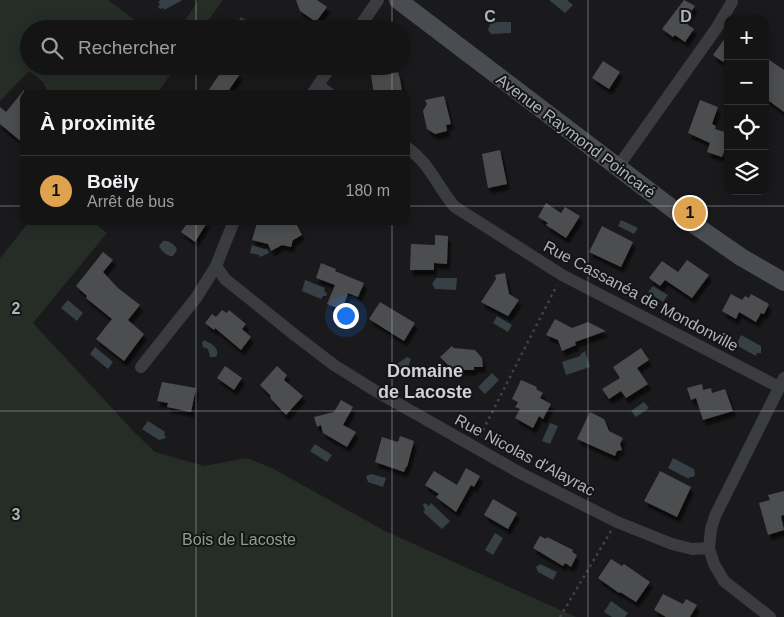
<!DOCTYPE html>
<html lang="fr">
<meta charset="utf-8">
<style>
:root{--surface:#141415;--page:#1d1d1e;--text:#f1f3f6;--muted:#9d9ea0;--line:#333334;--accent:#dfa24f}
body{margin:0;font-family:Arial,sans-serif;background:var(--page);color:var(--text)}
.controls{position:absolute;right:15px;top:15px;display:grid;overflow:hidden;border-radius:10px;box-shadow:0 2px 12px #0003}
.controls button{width:45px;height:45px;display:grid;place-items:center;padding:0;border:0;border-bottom:1px solid var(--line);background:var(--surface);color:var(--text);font:25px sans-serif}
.you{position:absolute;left:345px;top:315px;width:18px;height:18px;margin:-12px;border:4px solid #fff;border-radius:50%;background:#1a73e8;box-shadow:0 0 0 8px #1a73e833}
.badge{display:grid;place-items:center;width:32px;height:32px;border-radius:50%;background:var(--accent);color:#111;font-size:16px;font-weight:700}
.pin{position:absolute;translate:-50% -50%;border:2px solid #fff;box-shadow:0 1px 5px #0006}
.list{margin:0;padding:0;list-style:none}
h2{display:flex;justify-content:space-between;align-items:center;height:65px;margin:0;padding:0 20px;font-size:21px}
h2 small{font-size:16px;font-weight:400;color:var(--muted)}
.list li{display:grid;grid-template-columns:32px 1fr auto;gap:15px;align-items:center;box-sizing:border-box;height:70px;padding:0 20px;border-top:1px solid var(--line)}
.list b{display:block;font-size:19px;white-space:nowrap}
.list p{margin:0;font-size:16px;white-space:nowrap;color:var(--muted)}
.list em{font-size:16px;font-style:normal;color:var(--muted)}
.icon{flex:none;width:28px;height:28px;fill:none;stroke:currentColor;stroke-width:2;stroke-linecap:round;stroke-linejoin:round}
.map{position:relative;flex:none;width:784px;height:617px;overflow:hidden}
.search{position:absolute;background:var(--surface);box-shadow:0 2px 12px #0003;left:20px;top:20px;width:390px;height:55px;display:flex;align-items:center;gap:12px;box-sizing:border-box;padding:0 18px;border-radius:28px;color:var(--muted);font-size:19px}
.panel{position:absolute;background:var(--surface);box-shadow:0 2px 12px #0003;left:20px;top:90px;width:390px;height:135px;border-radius:10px}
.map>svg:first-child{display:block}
.green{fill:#262d27}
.water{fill:#364045}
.building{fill:#4c4d50;filter:url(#shadow)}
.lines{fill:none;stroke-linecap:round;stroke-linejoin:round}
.path{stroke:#414347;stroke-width:2.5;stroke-dasharray:2.5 4;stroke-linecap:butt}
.minor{stroke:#3b3c40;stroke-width:12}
.secondary{stroke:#494c50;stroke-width:18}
.grid{fill:none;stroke:#aeb2ba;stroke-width:1;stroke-opacity:0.55}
.labels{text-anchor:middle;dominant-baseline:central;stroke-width:4;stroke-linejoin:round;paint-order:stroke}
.street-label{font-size:16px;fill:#aeb2ba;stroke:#151517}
.park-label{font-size:16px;fill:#88a287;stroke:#151517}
.neighbourhood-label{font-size:18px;font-weight:bold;fill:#ced1d6;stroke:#151517}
.grid-label{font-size:16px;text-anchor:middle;font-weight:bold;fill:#aeb2ba;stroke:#151517;stroke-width:4;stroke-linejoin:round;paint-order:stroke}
</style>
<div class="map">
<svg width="784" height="617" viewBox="0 0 784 617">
<defs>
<filter id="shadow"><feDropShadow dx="3" dy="5.5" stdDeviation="1" flood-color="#0009"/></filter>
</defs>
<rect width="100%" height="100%" fill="#1a1a1c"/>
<path class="green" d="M0,0H108L147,29H29V66H176L157,94H48L43,82L29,71L0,101Z
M199,0H223L202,29H179Z
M30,221H92L107,233L33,323L137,435L155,452L204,466L246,458L272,468L385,531L576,617H0V258Z"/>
<path class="water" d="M161,0H181V1L164,10V8L160,9L158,7L160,4L158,2Z
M549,0H567L573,5L565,13Z
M241,17L250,23L246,29H233Z
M491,22H511V33L491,34L488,30Z
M621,220L638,228L634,234L618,226Z
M163,241C168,240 176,245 177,250L173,256C168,257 161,251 159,246Z
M252,245L265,249L267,248L269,253L260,257L259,255L250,253Z
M436,278H457L456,290L435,289L432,284Z
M305,280L325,288L324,290L327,294L326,296H323L321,299L302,291Z
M653,286L668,295L663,302L648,292Z
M68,300L83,313L77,321L61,308Z
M497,316L512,325L508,332L493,323Z
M741,335L761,346V353H757L756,356L736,345Z
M204,340C210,343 219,347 217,355L215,357H210L208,349L203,347L202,343Z
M95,347L113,362L108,369L90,354Z
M585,351L590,367L566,375L562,362L580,356L581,354Z
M407,357L411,359L409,365L403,371L396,372L394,366Z
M492,373L499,380L485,394L478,387Z
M644,402L649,408L636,417L631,411Z
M148,421L165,432L164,434L166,438L159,440L142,429Z
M550,423L558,426L550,444L542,441Z
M315,444L332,455L327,462L310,451Z
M673,458L694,469L695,475L693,477H689V479L668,468Z
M371,474L386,478L383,487L368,482L366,476Z
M425,503L429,506L431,503L450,521L442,529L423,512L425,510L423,505Z
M495,533L503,538L493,555L485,550Z
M540,564L557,572L553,580L538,572L536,567Z
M611,601L628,613L625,617H612L604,612Z"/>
<path class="building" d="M296,0H317L327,7L316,22L300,11Z
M684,0L695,6L684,22L694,29L685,42L675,35L673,37L662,29Z
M728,34V56L723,62L713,55Z
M765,57L784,70V112L765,98Z
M603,61L620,72L609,89L592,78Z
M225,66L240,74L226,94H206Z
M374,66H394L395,73L398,72L400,79L402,91L390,94H374L370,69L375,68Z
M24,90V144L0,124V107L6,112Z
M444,96L451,124L446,125L447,131L435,134L427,129L423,111L427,104L425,100Z
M700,100L718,107L712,124L716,126L715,129L728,133V142L722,157L707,152L710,143L688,133Z
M500,150L507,184L488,188L482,154Z
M546,203L561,213L565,207L580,216L566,238L546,225L548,223L538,217Z
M189,221H208L195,242L181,232Z
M261,221H295L302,235L293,240L291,247L282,245L271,251L268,244L252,240L257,223Z
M602,226L633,242L621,267L589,252Z
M435,235L448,236L447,264L434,263V270H410L411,244L435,245Z
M103,252L113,260L103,272L118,288L140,305L128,320L144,334L124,361L96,339L112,319L86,298L87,296L76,286Z
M687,260L709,275L692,298L665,280L660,286L649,278L662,261L678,272Z
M321,263L336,269L335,271L364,283L358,297L348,293L342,310L327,304L335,285L316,278Z
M505,273L509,294L519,300L508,316L481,302L496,279L495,275Z
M731,294L742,300L745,296L749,298L751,294L769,304L764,314L761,313L756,322L739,312L736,319L722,311Z
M380,302L415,323L404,341L369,319Z
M222,310L227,313L229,310L246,324L242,329L251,337L241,350L215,328L214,330L205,323L212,314L216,317Z
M555,319L572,328L588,322L606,331L575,342L576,345L562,351L558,340L546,335Z
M452,346L454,348L475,350L482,358L483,367H474V370H462L457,374L440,357Z
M641,348L649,360L637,368L648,384L626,398L621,391L609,399L602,389L620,378L613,367Z
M225,366L242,378L234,390L217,378Z
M277,366L287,375L284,380L303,396L286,415L271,399L270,395L260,385Z
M521,380L537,387L536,389L543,393L540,398L551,404L543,419L539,416L533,428L515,418L520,409L515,407L518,402L512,399Z
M162,382L196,388L191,412L167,407L168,403L157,401Z
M702,384L703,390L711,388L712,393L725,389L733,411L703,420L696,398L691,400L687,388Z
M341,400L353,407L343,425L356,432L347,447L323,433L321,425L317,427L314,417L334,412Z
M590,412L604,419L609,431L623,438L620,444L622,450L617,451L615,456L577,439Z
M400,436L414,441L407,467H406L404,472L375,462L382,437L398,442Z
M466,468L480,476L474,487L471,485L456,512L436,497L439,494L425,485L434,471L457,485Z
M660,471L691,487L677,517L644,501Z
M784,491V515L781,516L784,530L768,535L759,503L770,500L768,495Z
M493,499L517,513L508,529L484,515Z
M540,536L546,539L547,537L573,550L572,552L577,555L571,567L565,563L563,566L533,548Z
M611,559L622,566L624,564L650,582L636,602L620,592L619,593L598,578Z
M663,594L683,604L686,599L697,605L690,617H666L654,610Z"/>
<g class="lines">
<path class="path" d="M480,436L557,285
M560,617L611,531"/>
<path class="minor" d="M358,29L378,0
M318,85L330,94
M312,94L331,66
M406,147C431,164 437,187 455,207L562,275L779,387
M617,168L716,29L732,2
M216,266L225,279L296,336L334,365L374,390L522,474L617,522L672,544L692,549L709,548L714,564L724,581L770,617
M141,367L196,298L216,266L234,221
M709,548L711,529L715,516L784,378"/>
<path class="secondary" d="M398,0L686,219L741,257L784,282"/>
</g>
<path class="grid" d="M196,0V29M392,0V29M588,0V617M196,66V94M392,66V94M0,206H24M406,206H784M196,221V617M392,221V617M0,411H784"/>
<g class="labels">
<g class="street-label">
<text transform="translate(576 136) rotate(37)">Avenue Raymond Poincaré</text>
<text transform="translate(641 296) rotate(28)">Rue Cassanéa de Mondonville</text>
<text transform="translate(525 455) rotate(28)">Rue Nicolas d'Alayrac</text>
</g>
<g class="park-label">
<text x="239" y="539">Bois de Lacoste</text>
</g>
<g class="neighbourhood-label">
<text x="425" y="371">Domaine<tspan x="425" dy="21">de Lacoste</tspan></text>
</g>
</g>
<g class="grid-label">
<text x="490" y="22">C</text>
<text x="686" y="22">D</text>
<text x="16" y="314">2</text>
<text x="16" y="520">3</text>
</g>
</svg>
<div class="controls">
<button>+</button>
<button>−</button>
<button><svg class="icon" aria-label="locate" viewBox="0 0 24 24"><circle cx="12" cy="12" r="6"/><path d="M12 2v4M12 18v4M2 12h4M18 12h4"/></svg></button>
<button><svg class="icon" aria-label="layers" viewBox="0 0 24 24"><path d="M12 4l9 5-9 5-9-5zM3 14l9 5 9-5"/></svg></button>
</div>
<div class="you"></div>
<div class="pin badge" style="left:690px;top:213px">1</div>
<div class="search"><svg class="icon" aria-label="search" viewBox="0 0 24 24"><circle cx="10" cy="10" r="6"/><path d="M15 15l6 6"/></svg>Rechercher</div>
<section class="panel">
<h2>À proximité<small></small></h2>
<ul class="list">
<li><span class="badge">1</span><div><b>Boëly</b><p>Arrêt de bus</p></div><em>180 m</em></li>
</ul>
</section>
</div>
